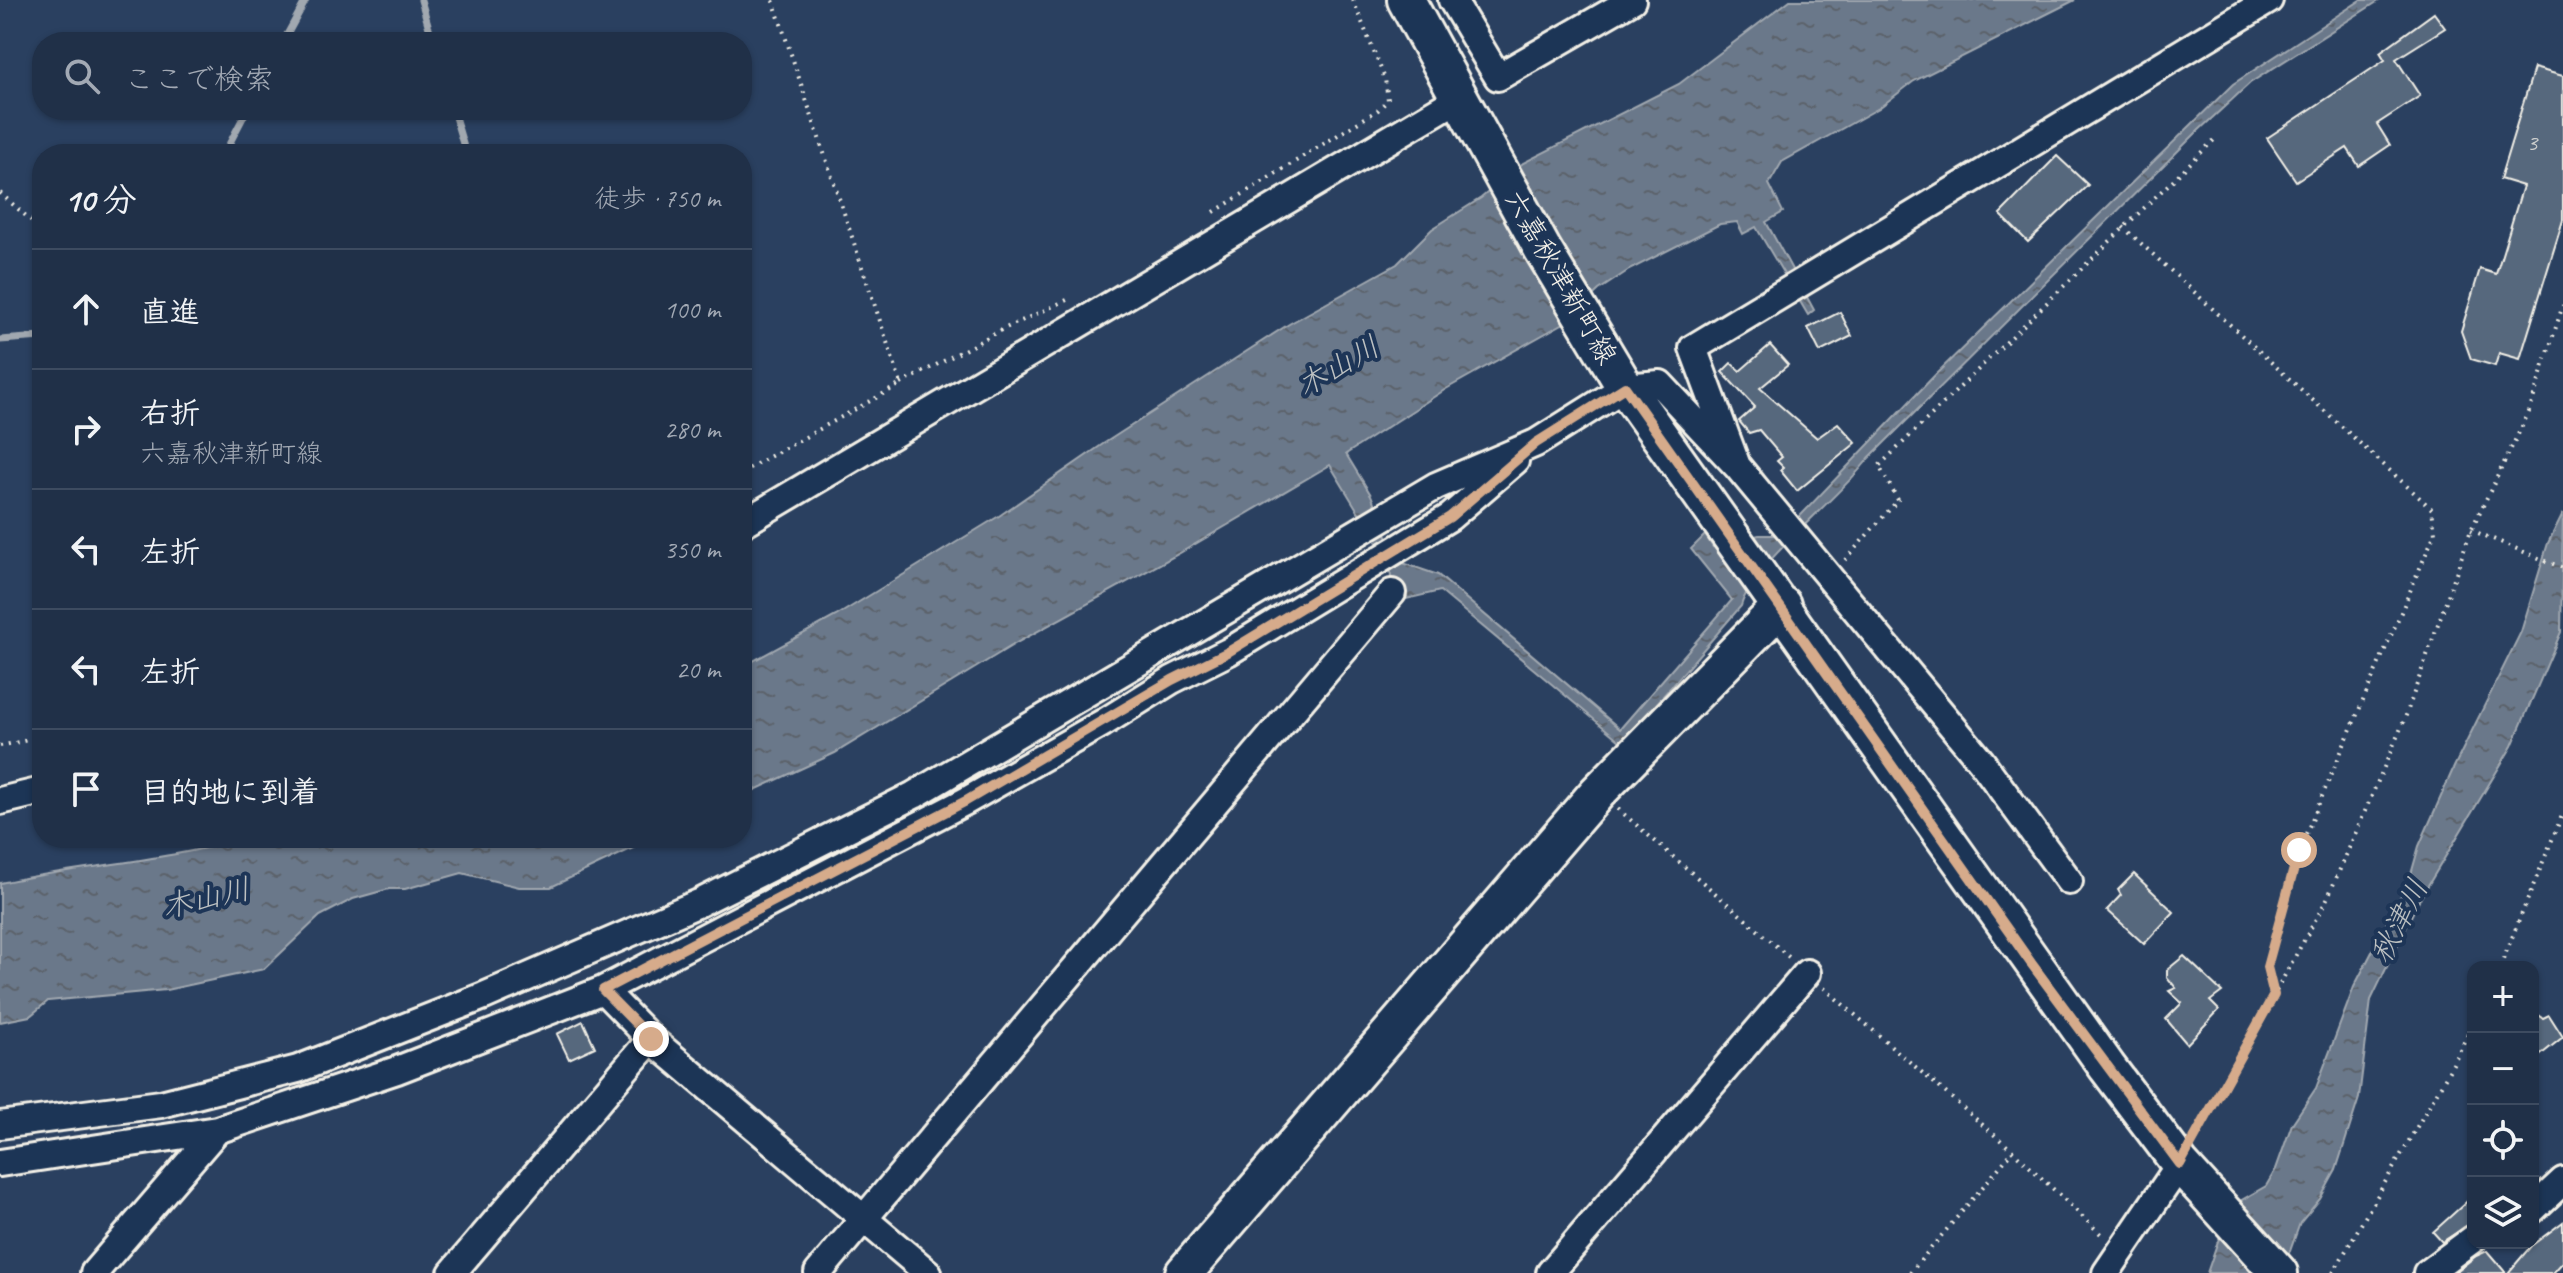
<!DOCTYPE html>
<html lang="ja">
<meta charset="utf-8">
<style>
:root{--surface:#203048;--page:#28384f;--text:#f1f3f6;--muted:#a2a9b4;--line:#3d4b60}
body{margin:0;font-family:Caveat,"Klee One",sans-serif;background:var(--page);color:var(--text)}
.controls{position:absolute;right:24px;bottom:24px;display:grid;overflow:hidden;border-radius:16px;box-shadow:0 2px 6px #0004}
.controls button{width:72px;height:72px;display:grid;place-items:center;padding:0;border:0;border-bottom:2px solid var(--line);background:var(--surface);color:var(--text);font:40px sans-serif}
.stop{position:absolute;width:24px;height:24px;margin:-18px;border:6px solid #d6ab8b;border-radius:50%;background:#fff}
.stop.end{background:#d6ab8b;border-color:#fff;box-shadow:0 2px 8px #0008}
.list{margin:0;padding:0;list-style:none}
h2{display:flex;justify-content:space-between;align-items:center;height:104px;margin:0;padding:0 32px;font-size:34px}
h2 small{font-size:26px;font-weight:400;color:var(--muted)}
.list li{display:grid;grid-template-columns:52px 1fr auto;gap:24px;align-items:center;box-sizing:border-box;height:120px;padding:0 32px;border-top:2px solid var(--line)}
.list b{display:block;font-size:30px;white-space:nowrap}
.list p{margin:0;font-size:26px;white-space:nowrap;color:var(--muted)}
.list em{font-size:26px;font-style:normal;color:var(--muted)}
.icon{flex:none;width:44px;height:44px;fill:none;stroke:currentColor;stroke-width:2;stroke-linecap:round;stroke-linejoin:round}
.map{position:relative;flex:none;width:2563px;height:1273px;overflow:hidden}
.search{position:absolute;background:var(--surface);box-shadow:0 2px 6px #0004;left:32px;top:32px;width:720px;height:88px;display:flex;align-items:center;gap:20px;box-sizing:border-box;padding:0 28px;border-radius:32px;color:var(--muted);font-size:30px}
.panel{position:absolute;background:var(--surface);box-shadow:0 2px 6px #0004;left:32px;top:144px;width:720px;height:704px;border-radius:32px}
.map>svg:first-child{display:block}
.water{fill:url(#water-ripples);stroke:#a1a8b0;stroke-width:2}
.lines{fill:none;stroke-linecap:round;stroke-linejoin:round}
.stream{stroke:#a1a8b0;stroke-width:7}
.building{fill:#56677d;stroke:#f4f1e8;stroke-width:2}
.street-casing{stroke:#f4f1e8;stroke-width:32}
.secondary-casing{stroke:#f4f1e8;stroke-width:42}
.path{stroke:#f4f1e8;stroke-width:4;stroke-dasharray:2 6;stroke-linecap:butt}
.street{stroke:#1d3557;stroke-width:26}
.secondary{stroke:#1d3557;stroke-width:36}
.route{stroke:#d6ab8b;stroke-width:10}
.labels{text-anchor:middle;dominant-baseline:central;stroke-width:8;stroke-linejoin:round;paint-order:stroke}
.number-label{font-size:24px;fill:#cccecd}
.street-label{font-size:28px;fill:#f4f1e8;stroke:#1d3557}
.water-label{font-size:30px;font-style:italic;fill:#bdc1c2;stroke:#1d3557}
</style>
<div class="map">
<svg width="2563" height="1273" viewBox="0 0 2563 1273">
<defs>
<pattern id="water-ripples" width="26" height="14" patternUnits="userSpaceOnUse" patternTransform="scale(2)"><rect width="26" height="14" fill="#6a788a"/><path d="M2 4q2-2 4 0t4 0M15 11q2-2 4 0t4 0" fill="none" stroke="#5b626b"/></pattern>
</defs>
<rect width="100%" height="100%" fill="#2a4060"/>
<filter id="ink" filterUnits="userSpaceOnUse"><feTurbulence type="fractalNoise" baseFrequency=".0125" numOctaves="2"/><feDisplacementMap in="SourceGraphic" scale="16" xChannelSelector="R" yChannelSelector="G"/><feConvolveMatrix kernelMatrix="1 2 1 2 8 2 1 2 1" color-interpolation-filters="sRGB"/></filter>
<g filter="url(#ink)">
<path class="water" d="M1790,0H2075L1914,81L1879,108L1782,162L1769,184L1783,212L1766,222L1814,310L1808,315L1756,227L1743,234L1737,222L1720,224L1629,270L1599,290L1564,323L1446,389L1346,454L1371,495L1397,561L1438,575L1620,729L1732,600L1691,549L1705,535L1713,547L1759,535H1782L1935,375L2233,84L2361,0H2380L2250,83L2197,132L1869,458C1839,499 1753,563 1741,606L1632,732L1620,741L1440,591L1398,601L1392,593L1390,564L1330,465L1180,553L1018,642L835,753L742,796V667L836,616L999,516L1103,444L1289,324L1397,264L1432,229L1481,198L1523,163L1679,84Z
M2563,513L2561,632L2512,746L2418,902L2371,1000L2359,1098L2336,1170L2320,1199L2300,1223L2290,1251L2274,1273H2207L2218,1241L2240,1201L2266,1186L2276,1169L2292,1124L2316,1088L2354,987L2410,878L2419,846L2454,767L2521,632L2548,543Z
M244,838H654L551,887H519L462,873L405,889H389L353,899L320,916L264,969L166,990L48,1001L30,1016L0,1022V883C81,865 164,862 244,838Z"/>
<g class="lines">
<path class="stream" d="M421,0L433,42
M283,42L306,0
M453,110L466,154
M224,154L247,110
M0,340L42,337"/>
</g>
<path class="building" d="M2434,13L2445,28L2396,59L2420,96L2377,124L2390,145L2359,166L2347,148L2296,181L2267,138L2385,60L2380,52Z
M2534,68L2563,76V220L2520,359L2499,353L2495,366L2471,359L2461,331L2480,269L2496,274L2523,186L2500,179Z
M2057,156L2088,185L2028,242L2000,214Z
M1840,312L1852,336L1820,352L1808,328Z
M1770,345L1788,365L1760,388L1817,438L1838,423L1856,443L1797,491L1780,470L1783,467L1777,461L1782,457L1759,430L1749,433L1739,421L1755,407L1722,372L1731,363L1740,371Z
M2134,874L2174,912L2144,944L2107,910L2121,895L2118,890Z
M2184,956L2222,992L2210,1001L2219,1010L2187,1044L2166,1019L2182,1003L2169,991L2176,988L2167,977V970Z
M2533,1011L2543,1018L2549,1015L2563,1037L2533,1061Z
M583,1021L595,1047L569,1059L557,1034Z
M2473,1196V1222L2442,1242L2433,1232Z
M2563,1222V1262L2553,1273H2508L2531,1246Z
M2487,1251L2506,1273H2454L2476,1256Z"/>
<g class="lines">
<g class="street-casing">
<path id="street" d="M1452,0L1498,77L1632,0
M742,524L1459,98
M0,801L42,791
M2069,881L1981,761L1737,466L1693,348L2269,0
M603,990L651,1039L928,1273
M0,1125L161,1104L298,1069L484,996L699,903L914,795L1436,486L1536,443L1625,387L1660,384L1737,466
M0,1163L217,1130L397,1070L603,990L966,801L1103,723L1172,680L1228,652L1450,517L1515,461
M2533,1209L2563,1181
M94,1273L217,1130
M452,1273L651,1039
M818,1273L1392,593
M1550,1273L1807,973
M2106,1273L2180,1164
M2427,1273L2473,1239"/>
</g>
<g class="secondary-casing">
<path id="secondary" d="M1406,0L1543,250L1625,387L2107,1067L2180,1164L2279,1273
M1184,1273L1598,792L1782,605"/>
</g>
<path class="path" d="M0,193L42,230
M1214,212L1378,110L1388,100L1385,79L1353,0
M2123,227L2432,509L2435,533L2299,850L2267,967L2274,993
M901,384L997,332L1069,299
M742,472L901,384L773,0
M2471,530L2563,568
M1845,560L1898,500L1879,466L2214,140
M0,746L42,737
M1618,809L1790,958
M2500,967L2563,813
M1824,988L2013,1151L2104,1237
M2195,1138L2328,897L2404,721L2471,530L2529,412L2563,305
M1910,1273L2013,1151
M2333,1273L2453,1064L2473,1023"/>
<use href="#street" class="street"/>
<use href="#secondary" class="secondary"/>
</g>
</g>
<g class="lines" filter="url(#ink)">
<path class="route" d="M651,1039L603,990L966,801L1172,680L1228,652L1450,517L1536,443L1625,387L2031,963L2180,1164L2274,995L2267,967L2299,850"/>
</g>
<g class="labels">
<g class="number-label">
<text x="2532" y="142">3</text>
</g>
<g class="street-label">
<text transform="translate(1561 277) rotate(60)">六嘉秋津新町線</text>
</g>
<g class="water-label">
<text transform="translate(1338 366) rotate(-30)">木山川</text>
<text transform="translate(206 898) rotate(-13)">木山川</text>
<text transform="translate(2399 921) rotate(-63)">秋津川</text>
</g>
</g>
</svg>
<div class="controls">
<button>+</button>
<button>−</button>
<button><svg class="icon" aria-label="locate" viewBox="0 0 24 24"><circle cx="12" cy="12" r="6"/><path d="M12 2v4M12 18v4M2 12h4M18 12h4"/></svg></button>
<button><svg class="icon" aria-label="layers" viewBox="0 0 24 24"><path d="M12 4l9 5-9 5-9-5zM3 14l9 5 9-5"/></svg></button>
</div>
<div class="stop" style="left:2299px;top:850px"></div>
<div class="stop end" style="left:651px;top:1039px"></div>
<div class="search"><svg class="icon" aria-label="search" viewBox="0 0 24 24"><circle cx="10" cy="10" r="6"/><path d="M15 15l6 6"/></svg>ここで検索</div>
<section class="panel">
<h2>10 分<small>徒歩 · 750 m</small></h2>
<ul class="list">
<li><svg class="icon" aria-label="ahead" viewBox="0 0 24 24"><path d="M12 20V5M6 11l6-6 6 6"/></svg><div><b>直進</b></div><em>100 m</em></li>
<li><svg class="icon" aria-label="right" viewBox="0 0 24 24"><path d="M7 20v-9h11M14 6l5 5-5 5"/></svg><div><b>右折</b><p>六嘉秋津新町線</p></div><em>280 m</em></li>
<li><svg class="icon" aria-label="left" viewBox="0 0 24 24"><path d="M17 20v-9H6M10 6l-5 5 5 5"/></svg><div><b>左折</b></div><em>350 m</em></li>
<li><svg class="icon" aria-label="left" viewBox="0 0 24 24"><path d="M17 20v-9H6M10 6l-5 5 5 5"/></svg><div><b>左折</b></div><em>20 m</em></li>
<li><svg class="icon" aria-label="arrive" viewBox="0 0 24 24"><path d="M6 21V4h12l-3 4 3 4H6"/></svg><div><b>目的地に到着</b></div></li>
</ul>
</section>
</div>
